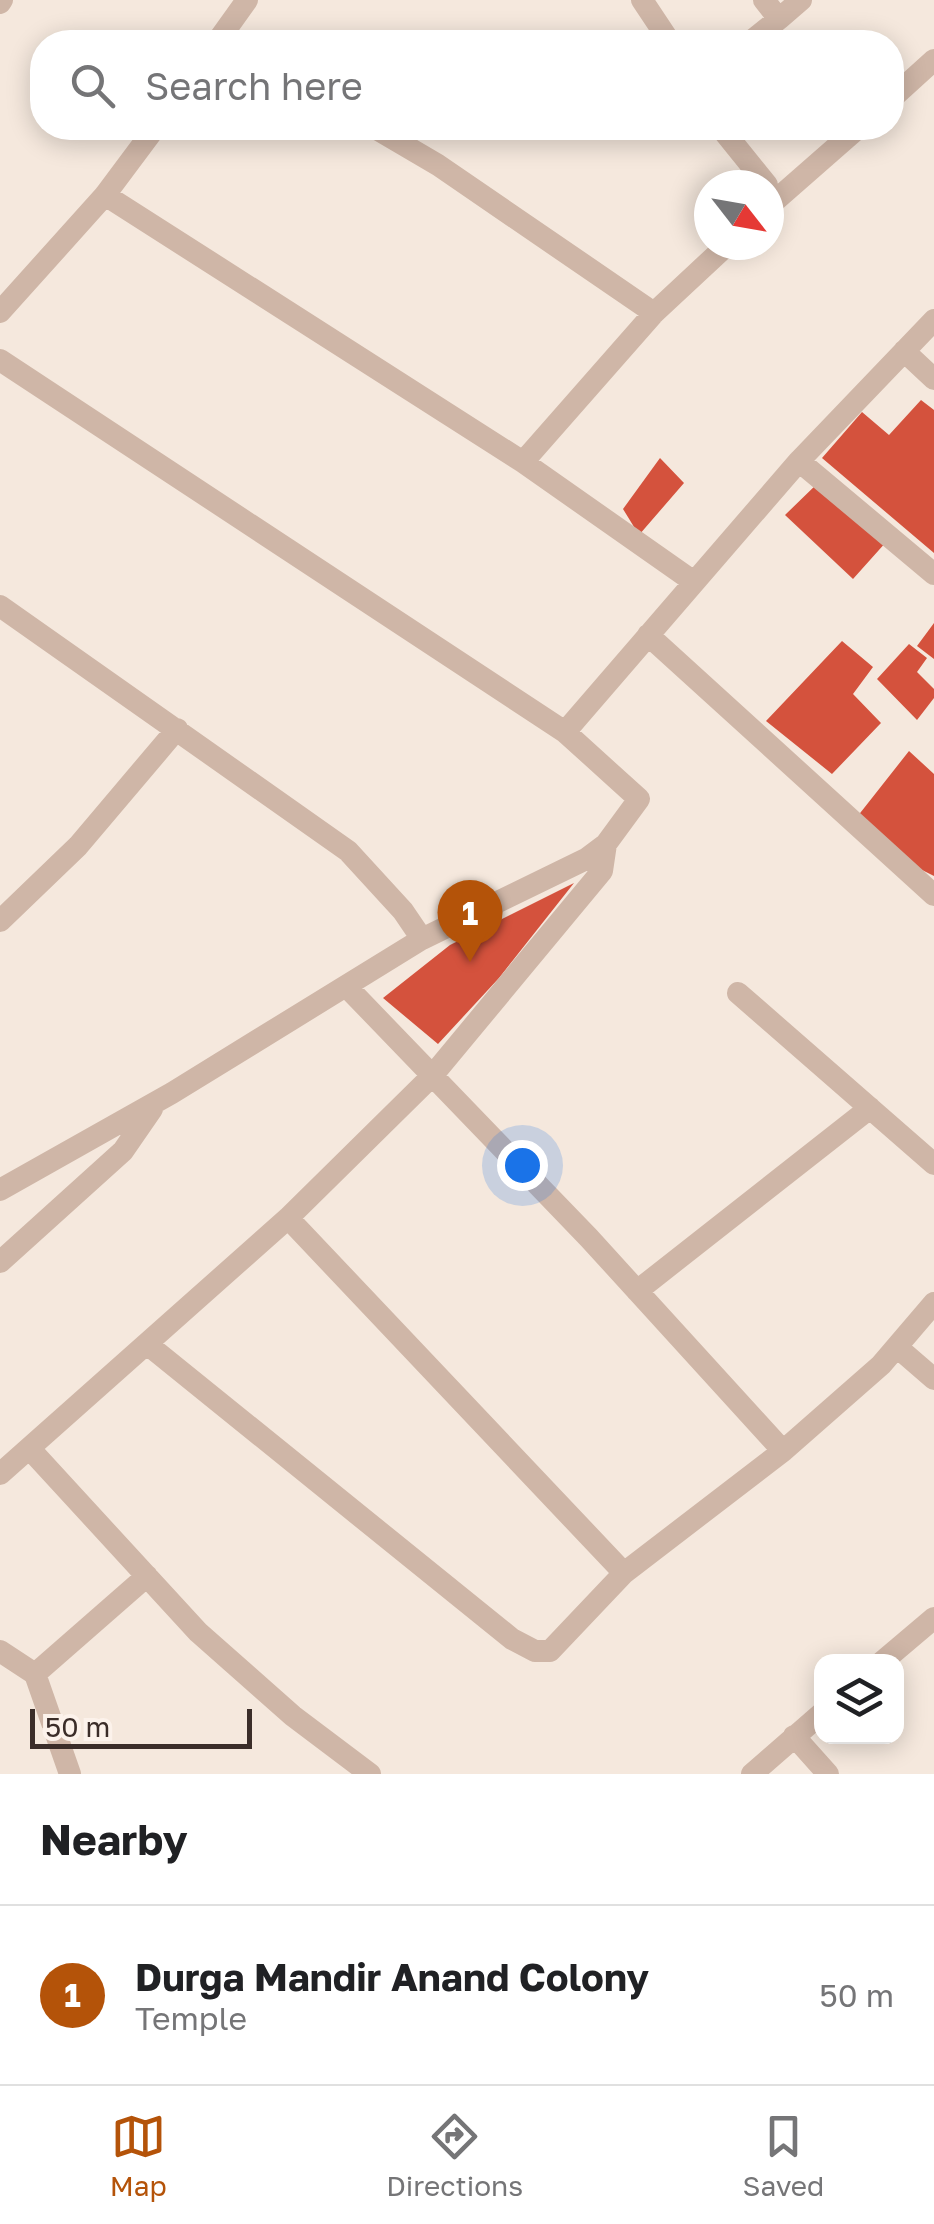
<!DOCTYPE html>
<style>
:root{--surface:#fff;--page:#f6f6f6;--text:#202124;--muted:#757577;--line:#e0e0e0;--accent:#b45309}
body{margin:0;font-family:"Golos Text",sans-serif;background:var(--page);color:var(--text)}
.controls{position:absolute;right:30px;bottom:30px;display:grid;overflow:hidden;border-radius:20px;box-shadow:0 5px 25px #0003}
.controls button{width:90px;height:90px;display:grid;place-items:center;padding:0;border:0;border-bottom:2px solid var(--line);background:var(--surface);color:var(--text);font:50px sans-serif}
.compass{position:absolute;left:694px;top:170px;width:90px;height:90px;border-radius:50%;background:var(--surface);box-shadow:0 5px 25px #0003;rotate:121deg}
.scale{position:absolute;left:30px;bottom:25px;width:222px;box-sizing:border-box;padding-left:10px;border:5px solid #3b2d29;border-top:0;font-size:28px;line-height:35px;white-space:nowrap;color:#3b2d29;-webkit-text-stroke:8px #fcf2eb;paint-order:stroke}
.you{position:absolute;left:522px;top:1165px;width:35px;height:35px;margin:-25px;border:8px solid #fff;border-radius:50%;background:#1a73e8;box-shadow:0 0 0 15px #1a73e833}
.badge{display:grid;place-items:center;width:65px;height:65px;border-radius:50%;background:var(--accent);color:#fff;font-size:32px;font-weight:700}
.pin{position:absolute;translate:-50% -82px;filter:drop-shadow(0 2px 5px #0008)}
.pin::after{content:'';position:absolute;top:52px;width:35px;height:30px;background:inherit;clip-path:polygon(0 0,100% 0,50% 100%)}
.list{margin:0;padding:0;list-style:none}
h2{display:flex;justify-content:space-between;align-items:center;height:130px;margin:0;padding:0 40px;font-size:42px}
h2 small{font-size:32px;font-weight:400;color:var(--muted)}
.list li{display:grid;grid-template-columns:65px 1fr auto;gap:30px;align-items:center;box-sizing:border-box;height:180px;padding:0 40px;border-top:2px solid var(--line)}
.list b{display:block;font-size:38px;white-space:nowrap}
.list p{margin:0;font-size:32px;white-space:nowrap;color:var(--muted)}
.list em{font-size:32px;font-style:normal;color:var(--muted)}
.icon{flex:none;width:55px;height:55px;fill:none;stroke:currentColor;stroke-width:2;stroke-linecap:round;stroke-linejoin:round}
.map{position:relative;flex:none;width:934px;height:1774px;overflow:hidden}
.search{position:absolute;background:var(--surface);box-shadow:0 5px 25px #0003;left:30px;right:30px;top:30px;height:110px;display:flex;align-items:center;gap:25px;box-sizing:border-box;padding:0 35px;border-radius:40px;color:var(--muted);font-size:38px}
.sheet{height:310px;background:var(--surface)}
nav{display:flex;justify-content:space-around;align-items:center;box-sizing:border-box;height:140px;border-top:2px solid var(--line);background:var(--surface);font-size:28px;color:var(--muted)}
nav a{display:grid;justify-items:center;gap:5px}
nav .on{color:var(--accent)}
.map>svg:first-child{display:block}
.building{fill:#d4523d}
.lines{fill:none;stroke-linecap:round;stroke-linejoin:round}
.minor{stroke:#cfb6a7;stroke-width:22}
</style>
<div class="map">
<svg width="934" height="1774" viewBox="0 0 934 1774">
<rect width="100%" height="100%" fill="#f5e8dd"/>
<path class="building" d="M921,400L934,410V553L822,458L862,412L889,435Z
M660,458L684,483L639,535L623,509Z
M820,481L887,541L853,579L785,515Z
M934,623V659L917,646Z
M842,641L873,667L853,694L881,723L832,774L766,721Z
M909,644L927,658L917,672L934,689V698L917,720L877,679Z
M909,751L934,774V876L902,860L857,817Z
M574,883L499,978L438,1044L383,998L450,945Z"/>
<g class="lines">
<path class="minor" d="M642,0L670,42
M0,3L2,0
M779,19L801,0
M217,42L247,0
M750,42L779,19L764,0
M892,98L934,60
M375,128L438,165L654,313
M721,128L767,185
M105,195L523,462L694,582
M769,206L858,128
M0,312L105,195L155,128
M904,351L934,379
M0,360L565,732L639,799L606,844L586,859L422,939L172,1093L0,1190
M799,461L934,574
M523,462L654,313L727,245
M0,606L348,851L403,911L422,939
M648,635L934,895
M565,732L799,461L934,320
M0,921L78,846L177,729
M346,986L589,1238L783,1451
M738,993L934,1164
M288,1218L624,1573
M0,1262L123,1151L152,1109
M637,1291L870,1108
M147,1344L512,1639L535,1651H550L624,1573L783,1451L881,1365L934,1303
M897,1347L934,1379
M29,1448L198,1632L293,1716L370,1774
M0,1474L288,1218L432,1076L602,871L606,844
M0,1651L35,1674L70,1774
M882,1662L934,1618
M35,1674L147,1576
M794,1736L828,1774
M752,1774L822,1713"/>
</g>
</svg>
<div class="controls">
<button><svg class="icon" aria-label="layers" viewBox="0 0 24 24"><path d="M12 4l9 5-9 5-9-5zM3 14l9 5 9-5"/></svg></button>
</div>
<svg class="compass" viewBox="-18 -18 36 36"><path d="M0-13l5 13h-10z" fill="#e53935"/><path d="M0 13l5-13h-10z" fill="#757577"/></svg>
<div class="scale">50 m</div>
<div class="you"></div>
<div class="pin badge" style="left:470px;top:962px">1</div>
<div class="search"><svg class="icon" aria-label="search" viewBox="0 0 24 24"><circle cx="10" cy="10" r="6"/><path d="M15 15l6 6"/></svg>Search here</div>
</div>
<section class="sheet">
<h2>Nearby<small></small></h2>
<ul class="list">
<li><span class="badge">1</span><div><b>Durga Mandir Anand Colony</b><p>Temple</p></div><em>50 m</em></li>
</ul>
</section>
<nav>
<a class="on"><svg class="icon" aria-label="map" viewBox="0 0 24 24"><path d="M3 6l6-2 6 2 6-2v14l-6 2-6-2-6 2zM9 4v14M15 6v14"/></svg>Map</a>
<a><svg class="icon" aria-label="directions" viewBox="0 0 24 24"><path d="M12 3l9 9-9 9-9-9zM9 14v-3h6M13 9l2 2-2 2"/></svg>Directions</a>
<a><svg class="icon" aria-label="saved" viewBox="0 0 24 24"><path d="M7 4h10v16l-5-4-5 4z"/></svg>Saved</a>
</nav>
